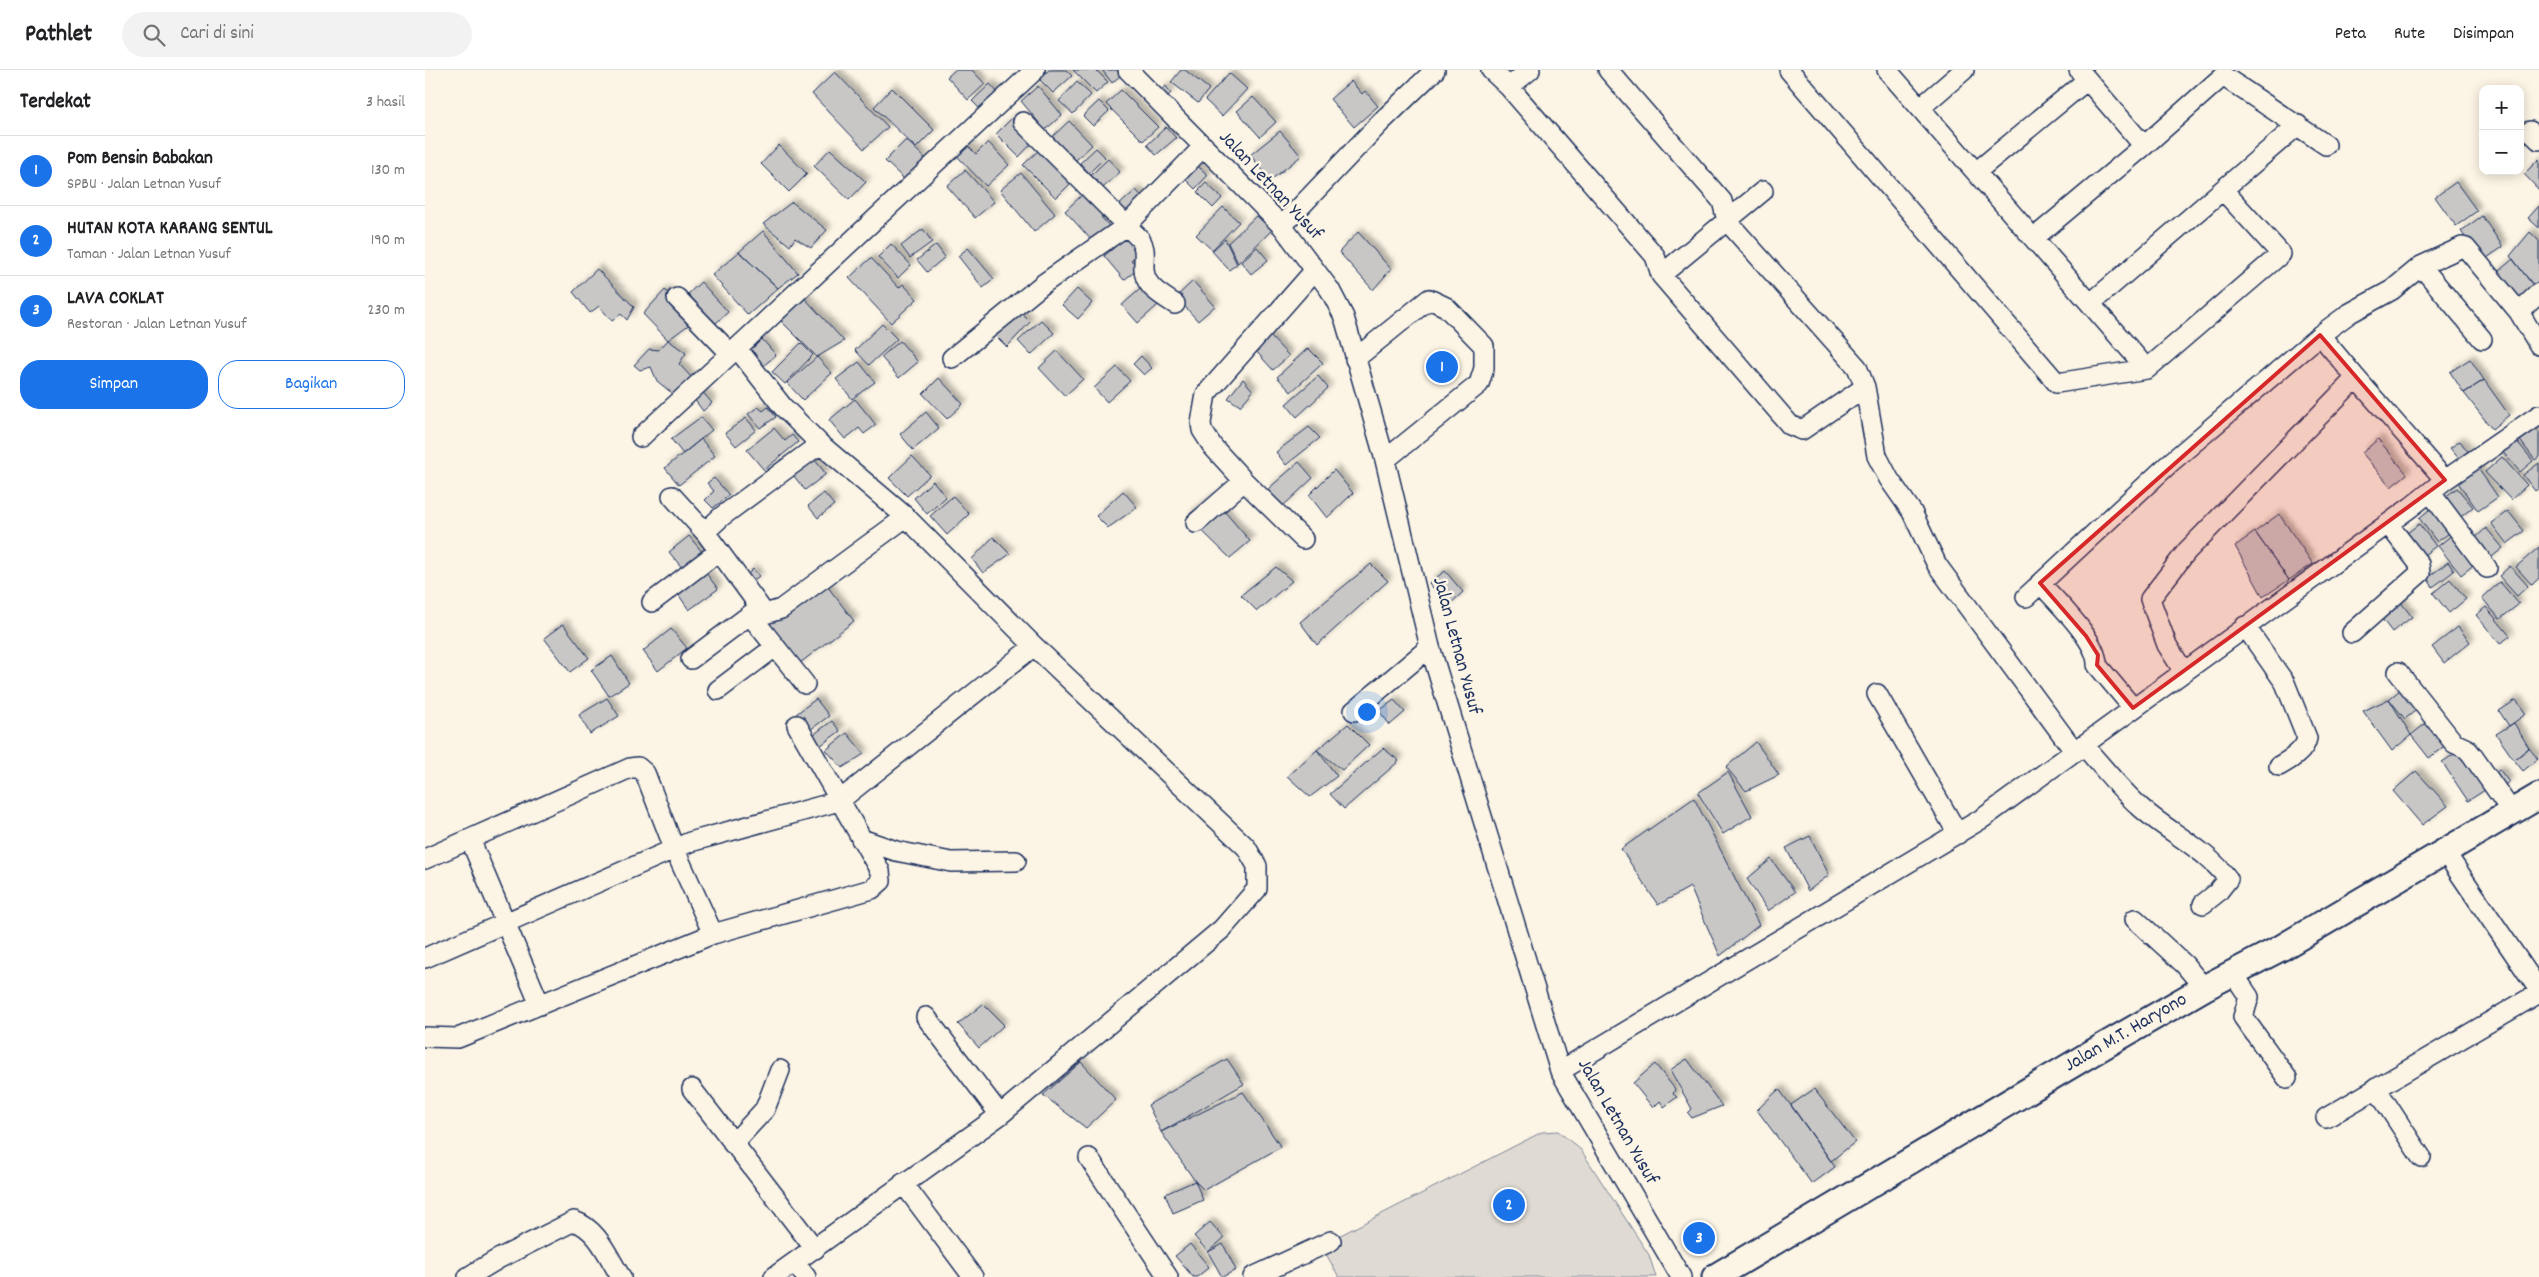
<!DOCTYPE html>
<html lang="id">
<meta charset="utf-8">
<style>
:root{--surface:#fff;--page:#f2f2f2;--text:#202124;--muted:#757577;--line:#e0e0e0;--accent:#1a73e8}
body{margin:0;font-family:Dekko,sans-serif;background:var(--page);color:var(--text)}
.controls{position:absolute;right:15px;top:15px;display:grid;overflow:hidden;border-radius:10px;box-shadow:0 2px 12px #0003}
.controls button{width:45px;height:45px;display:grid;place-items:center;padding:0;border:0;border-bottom:1px solid var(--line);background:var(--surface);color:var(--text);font:25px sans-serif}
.you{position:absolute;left:941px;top:641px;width:18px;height:18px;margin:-12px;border:4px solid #fff;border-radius:50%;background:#1a73e8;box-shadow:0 0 0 8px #1a73e833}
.badge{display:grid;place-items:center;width:32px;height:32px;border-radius:50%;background:var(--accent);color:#fff;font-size:16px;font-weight:700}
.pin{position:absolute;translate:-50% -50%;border:2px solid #fff;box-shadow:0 1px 5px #0006}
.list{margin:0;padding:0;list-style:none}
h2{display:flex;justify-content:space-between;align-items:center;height:65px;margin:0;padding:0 20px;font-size:21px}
h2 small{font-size:16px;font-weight:400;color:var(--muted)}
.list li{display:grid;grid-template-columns:32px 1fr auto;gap:15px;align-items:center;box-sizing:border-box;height:70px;padding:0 20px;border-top:1px solid var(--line)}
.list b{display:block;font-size:19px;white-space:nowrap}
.list p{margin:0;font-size:16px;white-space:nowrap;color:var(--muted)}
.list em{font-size:16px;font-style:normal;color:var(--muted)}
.actions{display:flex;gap:10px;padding:15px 20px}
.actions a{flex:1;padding:11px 0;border:1px solid var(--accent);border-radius:20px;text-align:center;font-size:18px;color:var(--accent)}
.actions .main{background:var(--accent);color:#fff}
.icon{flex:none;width:28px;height:28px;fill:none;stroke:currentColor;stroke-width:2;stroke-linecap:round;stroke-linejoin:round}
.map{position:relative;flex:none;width:2114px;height:1207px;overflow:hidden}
header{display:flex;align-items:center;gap:30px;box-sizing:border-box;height:70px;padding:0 25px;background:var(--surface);border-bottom:1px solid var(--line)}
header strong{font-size:24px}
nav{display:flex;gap:28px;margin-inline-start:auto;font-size:18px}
.search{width:350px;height:45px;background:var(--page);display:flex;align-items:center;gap:12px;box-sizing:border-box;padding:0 18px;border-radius:28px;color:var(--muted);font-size:19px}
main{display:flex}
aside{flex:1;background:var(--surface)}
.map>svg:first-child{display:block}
.green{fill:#dfdbd4;stroke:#7d8599}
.building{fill:#c8c7c6;stroke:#1b2f5e;filter:url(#shadow)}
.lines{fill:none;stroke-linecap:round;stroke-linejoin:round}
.minor-casing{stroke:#1b2f5e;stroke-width:22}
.major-casing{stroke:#1b2f5e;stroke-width:29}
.minor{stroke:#fcf5e5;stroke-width:19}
.major{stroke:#fcf5e5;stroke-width:25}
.marked{fill:#d62828;fill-opacity:0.2;stroke:#d62828;stroke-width:4;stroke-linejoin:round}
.labels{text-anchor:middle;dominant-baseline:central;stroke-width:5;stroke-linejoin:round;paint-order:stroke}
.street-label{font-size:20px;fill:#1b2f5e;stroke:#fcf5e5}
</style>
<header>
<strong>Pathlet</strong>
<div class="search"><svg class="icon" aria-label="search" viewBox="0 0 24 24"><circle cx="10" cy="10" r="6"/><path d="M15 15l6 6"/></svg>Cari di sini</div>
<nav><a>Peta</a><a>Rute</a><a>Disimpan</a></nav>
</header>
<main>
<aside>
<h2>Terdekat<small>3 hasil</small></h2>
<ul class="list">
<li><span class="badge">1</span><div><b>Pom Bensin Babakan</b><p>SPBU · Jalan Letnan Yusuf</p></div><em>130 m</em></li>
<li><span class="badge">2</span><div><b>HUTAN KOTA KARANG SENTUL</b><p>Taman · Jalan Letnan Yusuf</p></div><em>190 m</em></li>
<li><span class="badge">3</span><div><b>LAVA COKLAT</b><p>Restoran · Jalan Letnan Yusuf</p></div><em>230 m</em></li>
</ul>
<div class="actions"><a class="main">Simpan</a><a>Bagikan</a></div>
</aside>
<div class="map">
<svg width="2114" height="1207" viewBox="0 0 2114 1207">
<defs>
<filter id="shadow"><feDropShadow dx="4.5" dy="-4.5" stdDeviation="2.5" flood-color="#0004"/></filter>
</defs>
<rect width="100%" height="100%" fill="#fcf5e5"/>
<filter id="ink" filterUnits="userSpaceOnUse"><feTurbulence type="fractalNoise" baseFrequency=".02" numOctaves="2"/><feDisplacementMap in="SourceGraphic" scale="10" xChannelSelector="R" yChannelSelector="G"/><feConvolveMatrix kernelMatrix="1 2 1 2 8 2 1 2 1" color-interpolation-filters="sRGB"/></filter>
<g filter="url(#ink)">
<path class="green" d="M1133,1061L1156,1080L1224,1185L1231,1207H914L896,1175L1117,1062Z"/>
<path class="building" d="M530,0H547L560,14L543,30L522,7Z
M624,0H641L647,6L628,23L614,9Z
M648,0H671L683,12L671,23Z
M680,0H693L697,4L687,13L678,1Z
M756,0H760L784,19L773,33L746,12Z
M410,2L463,57L439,79L387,24Z
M804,3L822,19L797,46L780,30Z
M926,11L937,24L940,21L953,36L929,57L905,29Z
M652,12L666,25L648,44L634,31Z
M565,14L574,24L557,41L547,31Z
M613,16L637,45L620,60L596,31Z
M741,16L746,23L742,27L736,20Z
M467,18L509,60L491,78L449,37Z
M696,20L733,57L718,71L681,34Z
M828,27L851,52L835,67L812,41Z
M674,31L684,41L668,56L658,46Z
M587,48L609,71L594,87L571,64Z
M644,51L667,75L649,92L626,68Z
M741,57L751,68L731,85L722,75Z
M855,61L876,86L846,110L825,85Z
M2095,62L2104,71L2095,79Z
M481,70L500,88L479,109L460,91Z
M563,72L584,95L561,116L531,85L542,75L551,84Z
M354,75L382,104L364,122L336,94Z
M616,78L648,111L631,128L598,95Z
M671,78L680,87L664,103L655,93Z
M405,79L441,112L424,130L389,96Z
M683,89L695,102L678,118L666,105Z
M2114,89V120L2099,104Z
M769,93L783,105L770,119L757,106Z
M540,100L569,132L550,148L522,116Z
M596,103L630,144L609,162L575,120Z
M2031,112L2052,141L2031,156L2010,127Z
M781,113L797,128L788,138L772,122Z
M711,120L721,131L704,146L694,135Z
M657,125L667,136L671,132L681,143L676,147L687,159L670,174L640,141Z
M367,132L402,160L386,178L370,168L365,176L338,154Z
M2114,136V158L2103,148Z
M798,137L814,152L787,180L771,165Z
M832,145L847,160L813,193L803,173Z
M2057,146L2078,177L2056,192L2036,161Z
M498,159L507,172L485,188L476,176Z
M338,161L373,203L353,218L314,182Z
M933,162L966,199L948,220L914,182Z
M2105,162L2114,171V213L2110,217L2085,186Z
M704,165L718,181L706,190L714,198L699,210L679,186Z
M800,169L812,194L804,200L787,181Z
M466,174L486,195L473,208L453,187Z
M511,175L520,187L502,202L492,190Z
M832,177L843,190L826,204L816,192Z
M543,178L569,209L558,218L533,186Z
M314,182L353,218L323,245L287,205Z
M446,188L474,218L478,214L492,229L466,253L424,208Z
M2088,189L2113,222L2094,237L2069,205Z
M172,199L209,237L202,250L196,244L187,251L174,236L165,243L148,222Z
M768,211L790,236L773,251L751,227Z
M276,212L303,242L290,254L263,224Z
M722,213L726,227L733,235L713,253L697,235Z
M652,219L667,233L653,249L637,235Z
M240,220L269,251L243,270L218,244Z
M375,223L419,271L392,287L350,245Z
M592,239L605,252L582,277L568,263Z
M616,250L629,263L606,285L593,271Z
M457,254L472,269L444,295L430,280Z
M844,265L864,286L848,300L830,280Z
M337,269L351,285L337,297L324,281Z
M243,270L261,283L254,294L267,308L248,324L232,311L226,297L215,300L209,295L224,279L234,280Z
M475,271L493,292L474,308L456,287Z
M376,273L388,285L360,314L347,302Z
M883,278L898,293L866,322L852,307Z
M632,281L658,309L640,326L614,298Z
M716,286L727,298L719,305L708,294Z
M392,287L407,303L378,330L362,313Z
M2045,289L2059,310L2039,323L2025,302Z
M434,292L450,312L427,329L411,309Z
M692,297L705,311L682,332L669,318Z
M893,306L903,318L872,347L861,334Z
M514,308L538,334L522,349L498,324Z
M818,309L828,321L815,336L803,328Z
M2059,310L2084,345L2067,359L2039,323Z
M274,318L287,333L278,341L266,325Z
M430,329L451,355L439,364L434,358L420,369L404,350Z
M333,337L338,341L343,337L351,347L335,358L323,344Z
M501,342L514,358L488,380L475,364Z
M276,347L287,360L258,384L246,369Z
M321,348L331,360L311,376L300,363Z
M2106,352L2114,363V387L2110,390L2091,365Z
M884,357L895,368L861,395L851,382Z
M349,358L360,371L367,365L373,372L339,400L322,380Z
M276,369L290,386L254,415L240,398Z
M1953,369L1982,404L1966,417L1937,383Z
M2091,370L2108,391L2095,402L2077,381Z
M2035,371L2044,383L2035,390L2025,378Z
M487,386L505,405L482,426L464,408Z
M2077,387L2102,415L2086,430L2060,402Z
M389,389L401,404L380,420L368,405Z
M874,392L888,408L858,436L842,420Z
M2114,393V418L2110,421L2098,405Z
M2052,397L2073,427L2053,441L2032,411Z
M909,400L928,423L902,448L884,425Z
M289,408L304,425L288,438L280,430L289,421L282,413Z
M508,411L521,427L502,444L489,428Z
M2032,418L2048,437L2031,451L2015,431Z
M698,421L712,437L683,458L671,446Z
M399,423L409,435L393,448L383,436Z
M528,426L544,444L522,465L505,446Z
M787,427L825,471L805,488L762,446Z
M2013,433L2031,458L2012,472L1994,448Z
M2083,441L2099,461L2082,474L2066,453Z
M1854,444L1888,494L1864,510L1830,462Z
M1994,454L2011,476L1995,488L1978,466Z
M2061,458L2078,478L2062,491L2046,472Z
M2032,461L2055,490L2036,505L2013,476Z
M1830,462L1864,510L1838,527L1810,476Z
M264,466L278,483L258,499L244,482Z
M568,467L585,484L558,503L547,489Z
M2114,477V508L2107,515L2091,497Z
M2023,492L2029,501L2008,517L2002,508Z
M946,494L963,511L892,575L875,552Z
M2085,496L2103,516L2092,526L2074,506Z
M851,497L867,511L832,541L816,525Z
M328,499L334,506L324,514L319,508Z
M1020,501L1038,522L1023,536L1004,513Z
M281,503L293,519L264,540L253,524Z
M2025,509L2041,529L2024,543L2008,523Z
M399,512L429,551L370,597L338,554Z
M2075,512L2094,534L2075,549L2057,528Z
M1974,530L1987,547L1967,562L1954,545Z
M2061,537L2085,566L2075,574L2051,545Z
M138,554L164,588L145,602L119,568Z
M2033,557L2045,572L2019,593L2007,577Z
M246,559L262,578L233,601L218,581Z
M187,586L204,613L184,626L166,600Z
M1980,616L1996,636L1980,649L1964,629Z
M182,628L194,646L165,664L154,645Z
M391,629L404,646L385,660L371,644Z
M1964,629L1986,665L1967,681L1938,641Z
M969,630L980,642L965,655L954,641Z
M2091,630L2101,644L2084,656L2074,641Z
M407,651L415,661L395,676L388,665Z
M2004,651L2022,674L2004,688L1986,665Z
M2089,653L2104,678L2089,690L2071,664Z
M923,654L944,675L917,700L892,680Z
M422,663L439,684L417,698L401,680Z
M1331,672L1354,705L1321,721L1301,697Z
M958,678L974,691L919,739L905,724Z
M2104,678L2113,689L2098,701L2089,690Z
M2037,679L2063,718L2043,731L2017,692Z
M892,680L912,706L885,727L862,706Z
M2074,699L2084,712L2075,718L2065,705Z
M1991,701L2023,736L1997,755L1968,721Z
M1303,702L1327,746L1298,764L1273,723Z
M1269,728L1334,855L1295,886L1265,817L1233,835L1196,779Z
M1385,766L1404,805L1383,821L1361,778Z
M1346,789L1370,822L1343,841L1322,809Z
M558,934L579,955L554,978L533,954Z
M802,989L819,1014L736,1062L723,1035Z
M1262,989L1297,1036L1267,1048L1263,1043L1267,1039L1245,1000Z
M656,992L691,1030L661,1058L618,1025Z
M1230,994L1250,1019L1248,1024L1252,1027L1239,1037L1235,1031L1228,1038L1208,1013Z
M1354,1019L1410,1097L1387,1114L1332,1040Z
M1389,1019L1430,1072L1406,1091L1366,1035Z
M818,1022L856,1077L779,1120L770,1111L736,1062Z
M770,1111L778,1130L748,1143L740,1124Z
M785,1152L799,1168L783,1182L769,1166Z
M765,1174L784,1197L772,1207H768L750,1186Z
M798,1174L811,1200L797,1207L783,1182Z"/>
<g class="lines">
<g class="minor-casing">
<path id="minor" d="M703,0L857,156L905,220L919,247L960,390L1005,577L1135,1001L1256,1207
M1066,0L1084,17L1230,186L1236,205L1365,355L1377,360L1440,317
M1183,0L1297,131L1302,151L1432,297L1440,317L1452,386L1464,409L1487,442L1512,495L1650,682
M1364,0L1632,313L1722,299L1856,184L1798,120
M1462,0L1722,299
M1654,0L1719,76L1798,6L1901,75
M1084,17L1105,0
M1495,38L1539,0
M598,52L715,169C721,179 719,184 719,196C718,216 735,224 750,234
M2105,61L2114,70
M1551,102L1662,10
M857,156L956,52L1010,0
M1609,168L1719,76
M1996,196L2057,269
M1236,205L1338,121
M252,228L306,284
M1666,233L1873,55
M2094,242L2114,223
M527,288L618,214L700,157L779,76
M930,289L1004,229L1021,237L1059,276V298L1054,314L960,390
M1931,308L2020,410
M216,367L312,278
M395,374L296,447L280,462L340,544L356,539L481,447
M2005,422L2062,498
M247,426L280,462
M771,453L819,411
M878,469L819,411L788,377L777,360L776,353L781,324L890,200
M1615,513C1631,531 1673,571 1672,595L1708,638
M1601,527L1745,393L1895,265L1925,243L1967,220L1996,196L2037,177L2041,178L2094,242L2114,275
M227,532L294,481
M325,545L380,614
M1820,556L1860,613L1882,668C1880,681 1865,690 1854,696
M1927,563L1995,503L1994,494L1963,454
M266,589L334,538
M1759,602L1742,575L1725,529L1762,481L1931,308L1895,265
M1973,602L2029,673L2042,679L2047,685L2087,742
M293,620L350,577
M1452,624L1533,764
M929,641L1005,577
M1659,676C1677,696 1694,718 1714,736C1742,762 1779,777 1803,809L1793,822L1778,834
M436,769L471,781L526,792L591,791
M2020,782L2114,920
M0,789L45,769
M1710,849L1760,895L1779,918
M288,864L447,819L456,811L455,801L372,655
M0,888L265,772L414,731L609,576
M1808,903L1824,927L1818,947L1862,1008
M501,947L575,1045
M0,967L33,968L288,864L249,778L220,703L213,697L205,698L45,769L115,935
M1135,1001L1558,748L1986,437L2020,410L2114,345
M1951,1018L1996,1087
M267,1019L390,1179
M1901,1048L2114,923
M308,1074L340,1039L355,1000
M664,1088L743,1207
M478,1113L548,1207
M370,1193L381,1207
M43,1207L73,1189L149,1151C173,1159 183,1187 196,1207
M349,1207L575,1045L797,859L832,819V796L821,777L609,576L481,447L395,374L358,337L312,278L610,0
M828,1207L906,1171"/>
</g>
<g class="major-casing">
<g id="major">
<path id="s1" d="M1290,1207L1665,984L1779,918L1856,878L2114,726"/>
</g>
</g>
<use href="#minor" class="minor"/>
<use href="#major" class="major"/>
</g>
</g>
<path class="marked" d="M1895,265L2020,410L1708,638L1672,595L1673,585L1661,566L1615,513Z"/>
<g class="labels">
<g class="street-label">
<text transform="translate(845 116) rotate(47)">Jalan Letnan Yusuf</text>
<text transform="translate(1031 576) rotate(75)">Jalan Letnan Yusuf</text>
<text stroke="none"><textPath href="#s1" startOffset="478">Jalan M.T. Haryono</textPath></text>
<text transform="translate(1192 1052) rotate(60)">Jalan Letnan Yusuf</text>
</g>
</g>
</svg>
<div class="controls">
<button>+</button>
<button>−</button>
</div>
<div class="you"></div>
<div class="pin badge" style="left:1017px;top:297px">1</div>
<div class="pin badge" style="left:1084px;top:1135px">2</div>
<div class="pin badge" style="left:1274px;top:1168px">3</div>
</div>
</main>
